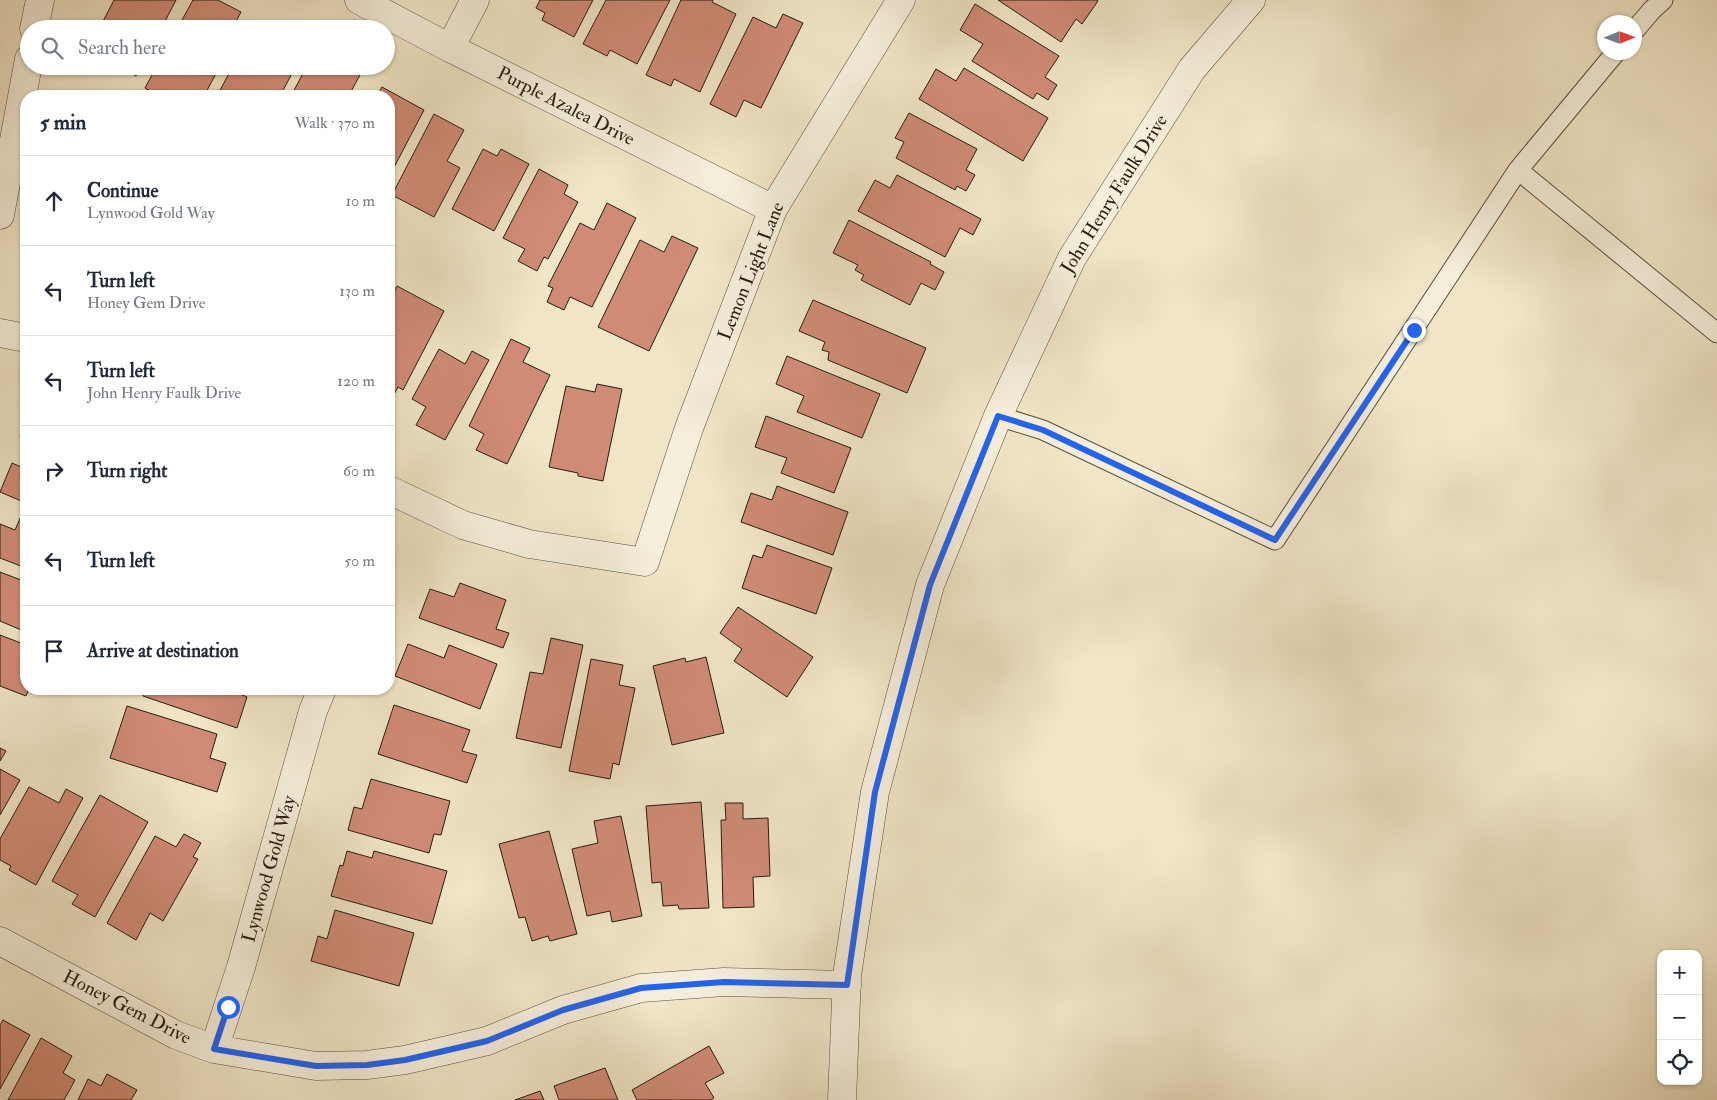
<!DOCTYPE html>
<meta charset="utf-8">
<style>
:root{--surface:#fff;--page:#f6f6f7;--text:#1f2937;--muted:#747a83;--line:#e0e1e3}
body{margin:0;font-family:"IM FELL Double Pica",serif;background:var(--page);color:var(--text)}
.controls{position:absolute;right:15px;bottom:15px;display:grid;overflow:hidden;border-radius:10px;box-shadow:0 1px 4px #0004}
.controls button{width:45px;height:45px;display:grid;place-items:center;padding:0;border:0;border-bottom:1px solid var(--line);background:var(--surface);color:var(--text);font:25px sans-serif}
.compass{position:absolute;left:1597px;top:15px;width:45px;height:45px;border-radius:50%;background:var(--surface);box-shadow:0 1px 4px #0004;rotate:89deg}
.stop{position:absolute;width:15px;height:15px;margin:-11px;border:4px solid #2563eb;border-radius:50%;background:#fff}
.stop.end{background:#2563eb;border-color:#fff;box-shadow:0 1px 5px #0008}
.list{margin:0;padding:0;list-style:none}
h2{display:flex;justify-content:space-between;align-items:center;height:65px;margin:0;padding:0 20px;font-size:21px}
h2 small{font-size:16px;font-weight:400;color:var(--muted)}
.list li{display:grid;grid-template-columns:32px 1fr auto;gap:15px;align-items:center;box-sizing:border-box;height:90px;padding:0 20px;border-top:1px solid var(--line)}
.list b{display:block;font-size:19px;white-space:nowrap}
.list p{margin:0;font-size:16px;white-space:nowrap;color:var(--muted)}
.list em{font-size:16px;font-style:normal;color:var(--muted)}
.icon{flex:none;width:28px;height:28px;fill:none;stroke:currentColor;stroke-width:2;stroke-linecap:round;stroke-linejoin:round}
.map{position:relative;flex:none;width:1717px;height:1100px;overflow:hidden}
.search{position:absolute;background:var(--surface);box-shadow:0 1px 4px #0004;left:20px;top:20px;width:375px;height:55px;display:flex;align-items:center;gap:12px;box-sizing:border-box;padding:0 18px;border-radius:28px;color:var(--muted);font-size:19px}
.panel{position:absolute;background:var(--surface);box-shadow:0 1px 4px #0004;left:20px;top:90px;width:375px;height:605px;border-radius:20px}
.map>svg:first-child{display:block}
.building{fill:#d08b76;stroke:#261d13}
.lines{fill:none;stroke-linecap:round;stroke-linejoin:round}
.service-casing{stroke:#584f40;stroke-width:21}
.minor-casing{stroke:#584f40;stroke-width:29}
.tertiary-casing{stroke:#584f40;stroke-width:29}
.service{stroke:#f5eeda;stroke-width:19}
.minor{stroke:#f5eeda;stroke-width:28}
.tertiary{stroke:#f5eeda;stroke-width:28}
.route{stroke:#2563eb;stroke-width:6}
.labels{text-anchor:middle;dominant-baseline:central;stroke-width:4.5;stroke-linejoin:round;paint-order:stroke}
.street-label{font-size:19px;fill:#261d13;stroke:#f5eeda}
</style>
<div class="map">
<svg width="1717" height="1100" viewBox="0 0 1717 1100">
<rect width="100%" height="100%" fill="#f0e5c6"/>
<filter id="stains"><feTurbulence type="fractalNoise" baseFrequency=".004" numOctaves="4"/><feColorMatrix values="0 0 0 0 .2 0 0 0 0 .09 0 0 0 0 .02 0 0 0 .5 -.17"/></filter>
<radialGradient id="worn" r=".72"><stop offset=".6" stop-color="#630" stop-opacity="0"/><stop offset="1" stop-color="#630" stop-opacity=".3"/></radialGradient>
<path class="building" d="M114,0H176L161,29H99Z
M193,0H218L241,12L232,29H177Z
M540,0H593L574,37L542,20L545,13L536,8Z
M606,0H670L637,64L610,50L607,56L583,44Z
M681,0H713L712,2L736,14L700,92L674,79L671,86L646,75Z
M998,0H1096L1098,1L1082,24L1076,19L1061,42Z
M975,4L1059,56L1045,77L1057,85L1048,100L1037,93L1033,99L972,61L983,44L960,30Z
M783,14L803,23L761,108L744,100L736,117L710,104L753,17L776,28Z
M263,23L273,29H260Z
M118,66H141L136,76Z
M157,66H220L204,96H160L145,88Z
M233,66H296L280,96H217Z
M307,66H345L360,75L349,95L352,96H291Z
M964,68L1048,118L1023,161L919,99L936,69L956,81Z
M382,87L424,110L389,177V96H377Z
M909,113L977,149L966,170L975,175L966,191L957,186L955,190L896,158L904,142L895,138Z
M434,114L464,130L447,161L460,168L434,217L392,195Z
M483,149L497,156L501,149L529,164L494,231L452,209Z
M539,169L568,185L564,194L578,202L548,259L544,257L537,271L518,261L525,249L503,238Z
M897,175L981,219L973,235L960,228L945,257L858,211L875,180L890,188Z
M607,203L636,218L592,307L570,297L564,310L547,302L553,288L548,286L580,223L594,230Z
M849,220L931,262L930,264L944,272L935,290L921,283L910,305L861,280L864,275L855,270L858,265L833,253Z
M672,236L698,248L649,351L598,327L640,240L664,252Z
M397,286L444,311L403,390L398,387L389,404V302Z
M813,300L926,348L907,393L828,360L829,352L822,350L825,342L799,331Z
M511,339L530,348L523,362L550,375L507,464L476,450L484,434L469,426Z
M439,349L465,364L472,351L489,360L445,440L416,425L426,407L412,399Z
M787,356L880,394L862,438L797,412L804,396L776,384Z
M597,384L622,389L603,481L578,476V473L549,467L566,386L595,392Z
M766,416L851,448L834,493L781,473L787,458L755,447Z
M26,420V439L20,436Z
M12,463L26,469V503L0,492Z
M777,486L848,512L833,555L741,522L751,493L772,500Z
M22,514L26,516V568L0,558V524L15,530Z
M767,545L832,568L816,614L742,588L753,555L762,558Z
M0,572L26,582V632L0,621Z
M460,583L506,600L496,629L509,633L503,648L419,618L430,589L454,597Z
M738,607L813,657L787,697L734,661L742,649L720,633Z
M0,635L26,645V689H29L26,696L0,686Z
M551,638L583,645L561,748L516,738L530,672L543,674Z
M408,644L444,658L449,645L497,664L480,709L395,676Z
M706,657L724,733L672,745L653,666L685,658L686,662Z
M591,659L623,665L619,685L635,688L619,765L613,763L610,779L569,771Z
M145,689H229L247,697L237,728L143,696Z
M394,705L470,730L462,751L477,755L467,783L378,754Z
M127,706L217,734L210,758L226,763L217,792L110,758Z
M0,748L6,751L0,761Z
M0,769L20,780L0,815Z
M371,779L450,801L441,835L434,834L429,853L348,830L354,807L362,809Z
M29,787L59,803L66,789L83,798L36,885L9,870L11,866L0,860V839Z
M100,795L148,822L95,917L72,904L78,895L52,881Z
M701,802L709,908L679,909L678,905L663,906L661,882L652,883L646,806Z
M725,803H743V819L768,818L770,876L753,877L754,907L723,908L721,820H726Z
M621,816L642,916L612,922L610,911L587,916L572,849L598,843L594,821Z
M549,831L577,934L550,941L548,936L532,941L525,917L519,918L499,844Z
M184,834L201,843L193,857L198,859L163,921L150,913L136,940L107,923L155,836L176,847Z
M347,851L372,858L374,851L447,871L432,924L331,896L340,865L343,866Z
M335,910L414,933L399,986L311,961L318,936L327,939Z
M3,1020L30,1035L0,1089V1025Z
M41,1038L72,1056L63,1073L75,1080L64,1100H8Z
M709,1046L724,1073L705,1083L714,1098L711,1100H637L632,1090Z
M605,1068L618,1100H559L554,1086Z
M107,1074L137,1090L131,1100H78L88,1079L101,1086Z
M540,1091L544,1100H515Z"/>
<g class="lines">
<g class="service-casing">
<path id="service" d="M1634,31L1652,10L1663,0
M1616,52L1518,170L1717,333
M998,416L1043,430L1275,540L1518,170"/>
</g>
<g class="minor-casing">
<path id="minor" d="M359,0L450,48L773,209
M34,29L40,0
M450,48L475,0
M0,215L29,59
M0,333L26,338
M389,490L463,525L529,544L645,562L689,428L773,209L901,0
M0,941L176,1035L214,1049L316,1066L367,1065L405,1060L487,1041L563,1010L641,988L724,982L847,985
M214,1049L241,967L313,711L322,689"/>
</g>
<g class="tertiary-casing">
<path id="tertiary" d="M842,1100L847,975L875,792L930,585L998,416L1072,258L1192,69L1251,0"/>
</g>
<use href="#service" class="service"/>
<use href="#minor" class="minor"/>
<use href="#tertiary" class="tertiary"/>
</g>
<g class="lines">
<path class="route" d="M228,1007L214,1049L316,1066L367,1065L405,1060L487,1041L563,1010L641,988L724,982L847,985L875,792L930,585L998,416L1043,430L1275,540L1414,330"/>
</g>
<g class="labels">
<g class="street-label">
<text transform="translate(566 106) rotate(27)">Purple Azalea Drive</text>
<text transform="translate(1114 194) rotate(-58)">John Henry Faulk Drive</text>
<text transform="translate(751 271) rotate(-68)">Lemon Light Lane</text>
<text transform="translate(269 869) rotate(-74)">Lynwood Gold Way</text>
<text transform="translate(127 1007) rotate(27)">Honey Gem Drive</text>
</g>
</g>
<rect width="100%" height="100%" filter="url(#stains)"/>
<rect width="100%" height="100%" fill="url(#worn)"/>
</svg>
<div class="controls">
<button>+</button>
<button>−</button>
<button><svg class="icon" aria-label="locate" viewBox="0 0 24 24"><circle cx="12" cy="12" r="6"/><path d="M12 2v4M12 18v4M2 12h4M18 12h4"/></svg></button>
</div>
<svg class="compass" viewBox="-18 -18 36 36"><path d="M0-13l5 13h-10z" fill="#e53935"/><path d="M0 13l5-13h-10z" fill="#747a83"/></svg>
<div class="stop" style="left:228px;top:1007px"></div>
<div class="stop end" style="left:1414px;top:330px"></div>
<div class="search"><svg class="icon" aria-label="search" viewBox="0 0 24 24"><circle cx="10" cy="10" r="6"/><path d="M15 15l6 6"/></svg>Search here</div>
<section class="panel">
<h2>5 min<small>Walk · 370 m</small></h2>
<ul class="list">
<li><svg class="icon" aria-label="ahead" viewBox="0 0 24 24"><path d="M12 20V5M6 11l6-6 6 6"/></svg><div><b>Continue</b><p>Lynwood Gold Way</p></div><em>10 m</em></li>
<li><svg class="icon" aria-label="left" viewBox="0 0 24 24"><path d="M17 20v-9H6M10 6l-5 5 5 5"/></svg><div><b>Turn left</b><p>Honey Gem Drive</p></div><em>130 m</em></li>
<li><svg class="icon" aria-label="left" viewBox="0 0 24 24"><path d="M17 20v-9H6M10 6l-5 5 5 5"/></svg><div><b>Turn left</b><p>John Henry Faulk Drive</p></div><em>120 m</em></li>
<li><svg class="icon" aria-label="right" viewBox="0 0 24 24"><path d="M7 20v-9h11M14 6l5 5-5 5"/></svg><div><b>Turn right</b></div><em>60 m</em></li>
<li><svg class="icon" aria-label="left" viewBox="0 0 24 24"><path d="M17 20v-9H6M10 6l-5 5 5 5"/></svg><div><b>Turn left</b></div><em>50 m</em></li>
<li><svg class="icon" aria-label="arrive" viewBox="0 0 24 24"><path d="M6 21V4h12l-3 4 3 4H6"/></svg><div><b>Arrive at destination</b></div></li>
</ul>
</section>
</div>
